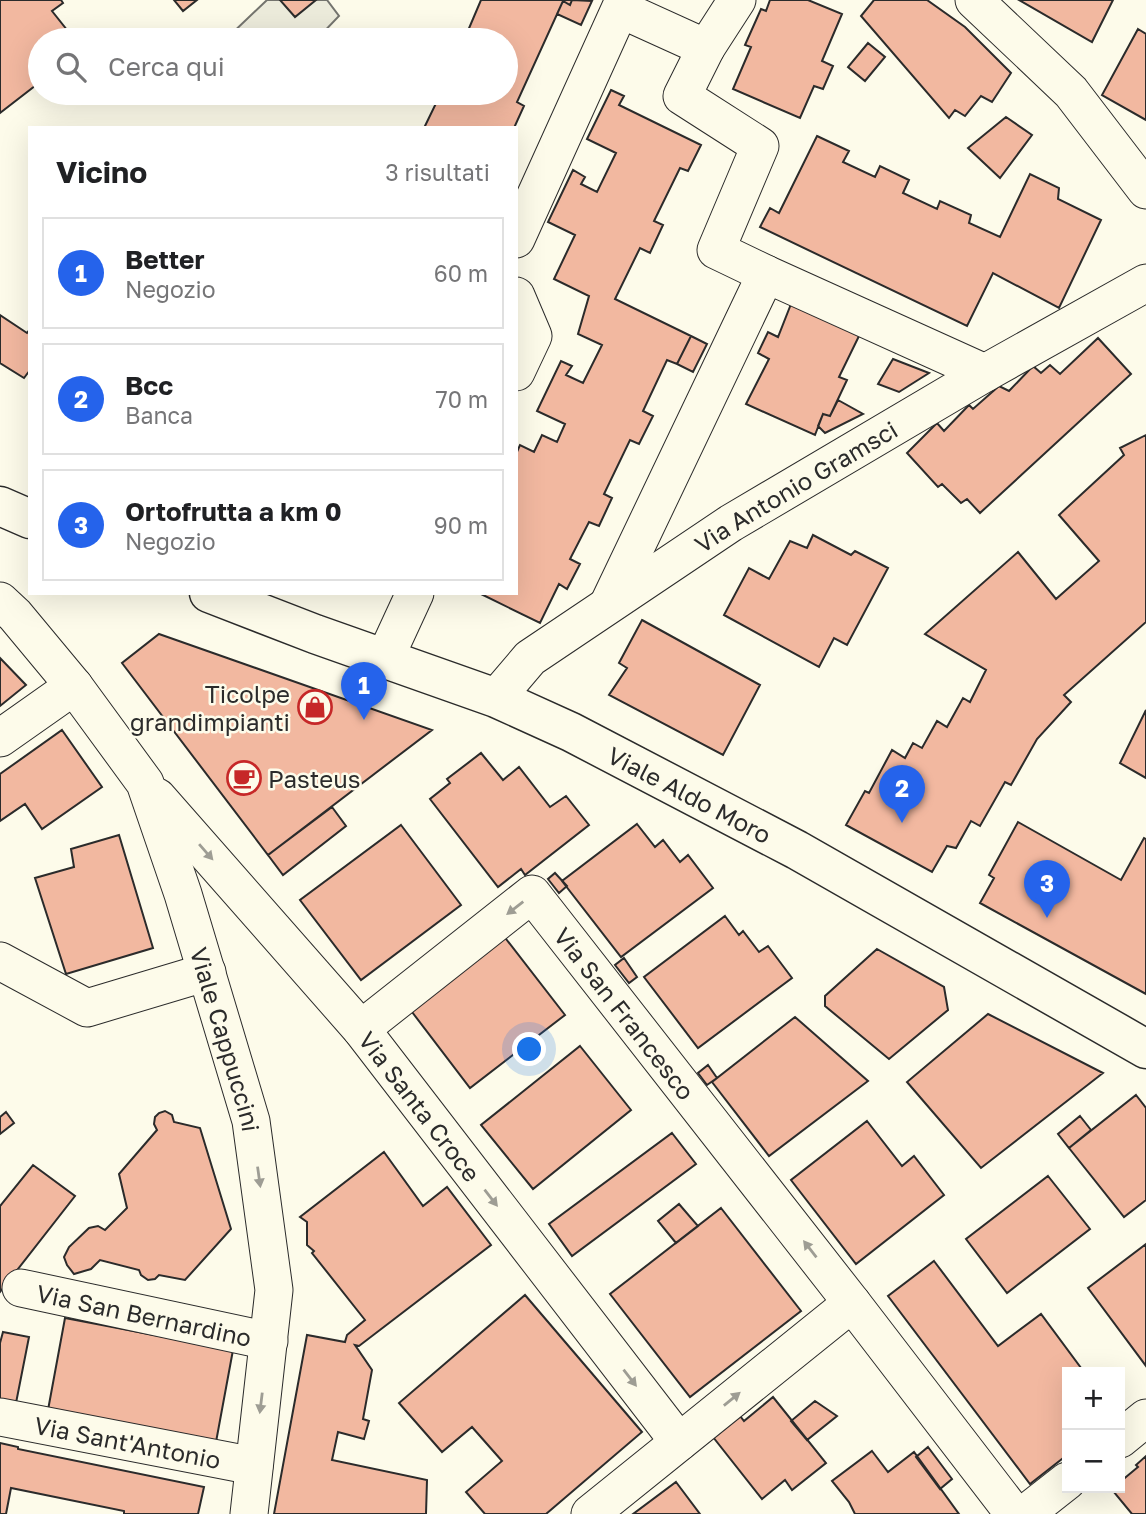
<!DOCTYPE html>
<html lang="it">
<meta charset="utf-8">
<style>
:root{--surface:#fff;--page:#f6f6f6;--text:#202124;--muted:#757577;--line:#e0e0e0;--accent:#2563eb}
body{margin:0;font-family:"Golos Text",sans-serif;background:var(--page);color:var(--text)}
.controls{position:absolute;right:21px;bottom:21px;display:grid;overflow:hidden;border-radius:0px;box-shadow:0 7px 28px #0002}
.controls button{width:63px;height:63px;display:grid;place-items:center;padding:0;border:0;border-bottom:2px solid var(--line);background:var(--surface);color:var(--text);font:35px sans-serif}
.you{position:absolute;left:530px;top:1050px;width:24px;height:24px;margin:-18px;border:5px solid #fff;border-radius:50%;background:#1a73e8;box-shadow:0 0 0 10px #1a73e833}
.badge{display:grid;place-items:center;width:46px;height:46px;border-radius:50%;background:var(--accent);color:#fff;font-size:23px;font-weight:700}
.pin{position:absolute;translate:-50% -58px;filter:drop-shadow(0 2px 4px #0008)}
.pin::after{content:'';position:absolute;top:37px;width:24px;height:21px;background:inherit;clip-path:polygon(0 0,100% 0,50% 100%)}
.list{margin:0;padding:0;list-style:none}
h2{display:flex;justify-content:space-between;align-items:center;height:91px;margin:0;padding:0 28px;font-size:30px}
h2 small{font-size:23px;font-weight:400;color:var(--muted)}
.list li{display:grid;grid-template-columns:46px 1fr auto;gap:21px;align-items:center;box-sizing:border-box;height:112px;margin:0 14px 14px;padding:0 14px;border:2px solid var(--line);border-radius:0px}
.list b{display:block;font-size:26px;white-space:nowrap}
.list p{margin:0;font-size:23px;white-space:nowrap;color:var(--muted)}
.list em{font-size:23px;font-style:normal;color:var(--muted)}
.icon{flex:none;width:38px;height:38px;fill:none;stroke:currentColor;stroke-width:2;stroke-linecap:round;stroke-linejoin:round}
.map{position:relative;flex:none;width:1146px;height:1514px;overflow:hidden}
.search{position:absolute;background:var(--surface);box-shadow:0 7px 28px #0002;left:28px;top:28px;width:490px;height:77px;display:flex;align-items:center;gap:18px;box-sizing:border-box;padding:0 24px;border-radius:38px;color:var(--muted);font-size:26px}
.panel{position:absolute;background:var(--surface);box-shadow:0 7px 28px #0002;left:28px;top:126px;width:490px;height:469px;border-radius:0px}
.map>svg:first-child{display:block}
.green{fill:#ecebdb;stroke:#74746e;stroke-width:2}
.building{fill:#f2b8a0;stroke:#2b2b2b;stroke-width:2}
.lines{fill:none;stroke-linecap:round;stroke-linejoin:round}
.street-casing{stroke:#2b2b2b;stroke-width:39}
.secondary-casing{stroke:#2b2b2b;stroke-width:41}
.street{stroke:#fdfbea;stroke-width:37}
.secondary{stroke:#fdfbea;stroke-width:38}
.oneway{fill:#9e9d94}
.labels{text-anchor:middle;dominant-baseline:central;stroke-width:5;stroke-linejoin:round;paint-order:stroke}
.street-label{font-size:24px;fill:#2b2b2b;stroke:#fdfbea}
.poi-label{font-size:24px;fill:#2b2b2b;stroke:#fdfbea;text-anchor:end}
</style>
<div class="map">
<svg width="1146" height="1514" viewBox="0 0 1146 1514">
<rect width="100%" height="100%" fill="#fdfbea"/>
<path class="green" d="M267,0H327L339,16L316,40H225Z"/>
<path class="building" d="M0,0H61L63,3L52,11L75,40H40V82L0,113Z
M174,0H197L183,11Z
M280,0H316L295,17Z
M481,0H572L570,5L563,1L517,102L524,106L514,128H424L441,93H506V40H464Z
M572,0L592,1L581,25L557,14L563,1L570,5Z
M770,0H808L842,14L822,61L833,66L823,89L814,86L800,118L733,89L751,47L745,45L761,9L766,11Z
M874,0H927L965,27L1011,73L992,102L981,96L965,116L955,110L949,118L861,16Z
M1019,0H1113L1092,42Z
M1138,29L1146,34V120L1102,95Z
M868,43L885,57L865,81L848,67Z
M611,90L624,96L619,105L701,145L688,171L680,168L654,221L663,225L650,253L640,248L615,299L691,336L677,364L667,360L643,411L653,416L639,444L630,440L604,494L612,498L599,526L589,522L570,559L580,564L567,589L559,584L540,623L479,593H516V454L520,445L534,452L542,435L557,442L565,424L537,411L561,361L572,366L566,375L583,383L602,345L578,334L589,296L554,279L575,235L548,222L573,170L585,177L581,184L597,192L616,153L587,139Z
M1006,117L1032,135L1000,178L968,148Z
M817,136L849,151L843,162L875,177L880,166L909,180L903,193L937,209L940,201L971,215L969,223L1000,237L1030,174L1059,188L1058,199L1101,220L1059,308L993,273L967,326L760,227L770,208L779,213Z
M791,304L860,334L839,377L847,380L830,416L823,414L815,435L746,404L769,359L758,353L768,332L778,337Z
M0,315L27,333L30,329V370L24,378L0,363Z
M691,336L707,344L693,372L677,364Z
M1098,338L1131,374L980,513L967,499L961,503L942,484L938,487L907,453L937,423L944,431L969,405L973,409L999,386L1009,391L1033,366L1041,373L1050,365L1060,374Z
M893,359L929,373L899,392L878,384Z
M838,400L863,414L825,433L818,426L823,414L830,416Z
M1146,435V622L1064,695L1071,702L1037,739L1011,785L1005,782L980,826L971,821L956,848L947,846L932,872L846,825L865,791L869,793L892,750L905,758L913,743L922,748L937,721L947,727L963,698L970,702L986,670L925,634L1018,552L1056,599L1099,561L1059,515L1124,455L1120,448Z
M813,535L851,555L855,551L888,568L847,645L834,638L819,667L724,615L749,568L769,579L790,541L807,548Z
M642,620L760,685L723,755L609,695L627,668L619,663Z
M159,634L432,730L268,855L122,663Z
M0,658L26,685L0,706Z
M1146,710V778L1120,763Z
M62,730L102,787L42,829L25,804L0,821V774Z
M481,753L503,780L519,767L550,807L566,796L589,825L525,875L521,869L498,887L430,799L450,783L447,779Z
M332,807L346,826L283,875L268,855Z
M1018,822L1121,880L1144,838L1146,839V994L980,903L994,878L989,875Z
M637,824L655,847L663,840L680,862L688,855L713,888L621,957L562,881Z
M401,825L461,905L361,980L300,900Z
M119,835L153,948L66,974L35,878L74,867L71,849Z
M555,873L567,886L559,893L548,879Z
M725,916L739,935L743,931L759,952L768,946L792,978L698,1048L644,977Z
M503,935L565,1015L470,1088L409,1008Z
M877,949L944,987L948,1010L889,1059L825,1006V996Z
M624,958L637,977L629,983L615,965Z
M988,1014L1103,1073L981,1168L907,1082Z
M795,1017L868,1081L769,1156L712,1082Z
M580,1046L631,1110L533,1189L481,1125Z
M708,1065L717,1078L707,1085L698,1073Z
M1136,1095L1146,1108V1200L1124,1217L1069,1148Z
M165,1111L172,1115L174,1122L200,1128L231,1229L185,1280L159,1275L155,1279L148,1280L141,1275L139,1270L100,1260L91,1269L74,1274L67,1265L64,1257L69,1247L89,1228L98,1226L105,1230L127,1208L119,1174L157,1130L154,1124L155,1117L159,1113Z
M6,1112L14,1123L0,1134V1117Z
M1080,1116L1091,1130L1069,1148L1058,1134Z
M867,1121L902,1166L914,1156L944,1195L856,1264L791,1180Z
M672,1133L696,1164L572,1256L549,1224Z
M384,1152L423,1206L447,1187L491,1245L359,1346L355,1345L372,1370L363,1419L369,1421L364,1439L338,1432L332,1460L427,1480L426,1514H274L307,1335L345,1342L347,1335L365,1320L312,1253L314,1251L307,1245V1222L300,1217Z
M33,1165L75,1196L0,1292V1206Z
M1048,1176L1090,1229L1007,1293L966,1239Z
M679,1204L698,1226L676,1243L658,1221Z
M721,1208L801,1311L690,1397L610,1294Z
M1146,1244V1366L1088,1288Z
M934,1261L998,1346L1041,1314L1084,1372H1067V1455L1030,1484L888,1296Z
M525,1295L642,1432L546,1514H485L466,1492L502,1461L472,1427L442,1452L399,1403Z
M65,1318L233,1350L216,1442L48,1410Z
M3,1332L29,1337L16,1403L0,1399V1343Z
M773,1397L826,1463L792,1490L785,1480L762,1499L713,1437L740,1416L744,1421Z
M815,1401L837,1416L807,1440L791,1421Z
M0,1443L18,1447V1449L204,1487L198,1514H124V1511L11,1488L6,1514H0Z
M928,1447L952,1479L940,1489L916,1457Z
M872,1451L888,1472L914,1452L959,1514H855L849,1502L832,1481Z
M1146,1456V1514H1132L1113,1491L1120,1488V1482L1138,1467L1136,1465Z
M676,1482L700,1514H633Z"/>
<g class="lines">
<g class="street-casing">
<g id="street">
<path d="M974,0L1071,92L1146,190"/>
<path d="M706,48L682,96L760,146L716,250L766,274"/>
<path d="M516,239L620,9L706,48L737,0"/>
<path d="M516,296L533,336L516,372"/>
<path id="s1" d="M0,601L15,615L74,686L145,783L183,894L251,1121L274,1290L249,1514"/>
<path d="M609,603L766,274L985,373"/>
<path d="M385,658L415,593"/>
<path id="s2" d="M496,698L530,658L731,523L985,373L1146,283"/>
<path d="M0,738L74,686"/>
<path id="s3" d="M157,797L361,1029L679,1442"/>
<path d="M0,961L87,1008L207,972"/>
<path id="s4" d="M361,1029L532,894L852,1303L1014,1514"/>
<path id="s5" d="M21,1288L269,1341"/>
<path id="s6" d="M0,1417L254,1466"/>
<path d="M1120,1439L1146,1418"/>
<path d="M590,1514L852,1303"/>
<path d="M1025,1514L1067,1481"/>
</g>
</g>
<g class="secondary-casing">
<g id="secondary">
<path d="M0,506L30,519"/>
<path id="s7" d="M209,593L315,634L496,698L571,732L797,850L1146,1049"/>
</g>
</g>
<use href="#street" class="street"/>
<use href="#secondary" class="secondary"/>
</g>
<defs><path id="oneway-solid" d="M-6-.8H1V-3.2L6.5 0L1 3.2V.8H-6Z" transform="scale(1.75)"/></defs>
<g class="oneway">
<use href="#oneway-solid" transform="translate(206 852) rotate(49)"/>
<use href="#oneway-solid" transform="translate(515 908) rotate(142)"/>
<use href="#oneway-solid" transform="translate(259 1177) rotate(82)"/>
<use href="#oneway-solid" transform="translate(491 1198) rotate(52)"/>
<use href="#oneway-solid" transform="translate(810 1249) rotate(-128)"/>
<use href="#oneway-solid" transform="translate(630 1378) rotate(52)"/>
<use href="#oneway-solid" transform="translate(732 1399) rotate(-39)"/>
<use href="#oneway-solid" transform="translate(261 1403) rotate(97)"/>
</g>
<defs>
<g id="shop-ring" transform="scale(1.75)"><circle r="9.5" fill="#fdfbea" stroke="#c62828" stroke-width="1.5"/><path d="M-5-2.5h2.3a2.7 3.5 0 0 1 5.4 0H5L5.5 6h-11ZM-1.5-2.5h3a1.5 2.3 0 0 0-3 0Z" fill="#c62828"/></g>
<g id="cafe-ring" transform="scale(1.75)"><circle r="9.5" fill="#fdfbea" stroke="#c62828" stroke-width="1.5"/><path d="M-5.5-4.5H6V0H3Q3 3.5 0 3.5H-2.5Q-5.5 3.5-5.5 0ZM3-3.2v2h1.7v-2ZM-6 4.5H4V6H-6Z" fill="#c62828"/></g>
</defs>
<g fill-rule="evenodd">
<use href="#shop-ring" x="315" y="707"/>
<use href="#cafe-ring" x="244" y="778"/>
</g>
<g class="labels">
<g class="street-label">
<text stroke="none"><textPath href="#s2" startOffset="369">Via Antonio Gramsci</textPath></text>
<text stroke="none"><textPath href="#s7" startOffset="522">Viale Aldo Moro</textPath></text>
<text stroke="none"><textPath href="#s4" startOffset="369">Via San Francesco</textPath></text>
<text stroke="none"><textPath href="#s1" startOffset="502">Viale Cappuccini</textPath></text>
<text stroke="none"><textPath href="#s3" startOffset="406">Via Santa Croce</textPath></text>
<text stroke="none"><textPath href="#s5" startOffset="126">Via San Bernardino</textPath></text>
<text stroke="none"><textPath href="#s6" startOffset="130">Via Sant'Antonio</textPath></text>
</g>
<g class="poi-label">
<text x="290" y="693">Ticolpe<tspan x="290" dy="28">grandimpianti</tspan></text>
<text x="268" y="778" text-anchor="start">Pasteus</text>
</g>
</g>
</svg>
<div class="controls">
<button>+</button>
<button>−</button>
</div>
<div class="you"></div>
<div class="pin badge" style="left:364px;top:720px">1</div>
<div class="pin badge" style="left:902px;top:823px">2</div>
<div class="pin badge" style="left:1047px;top:918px">3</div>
<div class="search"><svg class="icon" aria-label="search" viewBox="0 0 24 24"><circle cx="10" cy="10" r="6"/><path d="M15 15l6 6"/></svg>Cerca qui</div>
<section class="panel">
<h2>Vicino<small>3 risultati</small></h2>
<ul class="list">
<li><span class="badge">1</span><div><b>Better</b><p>Negozio</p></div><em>60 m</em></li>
<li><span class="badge">2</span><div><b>Bcc</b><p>Banca</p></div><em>70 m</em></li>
<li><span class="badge">3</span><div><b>Ortofrutta a km 0</b><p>Negozio</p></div><em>90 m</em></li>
</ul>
</section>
</div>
